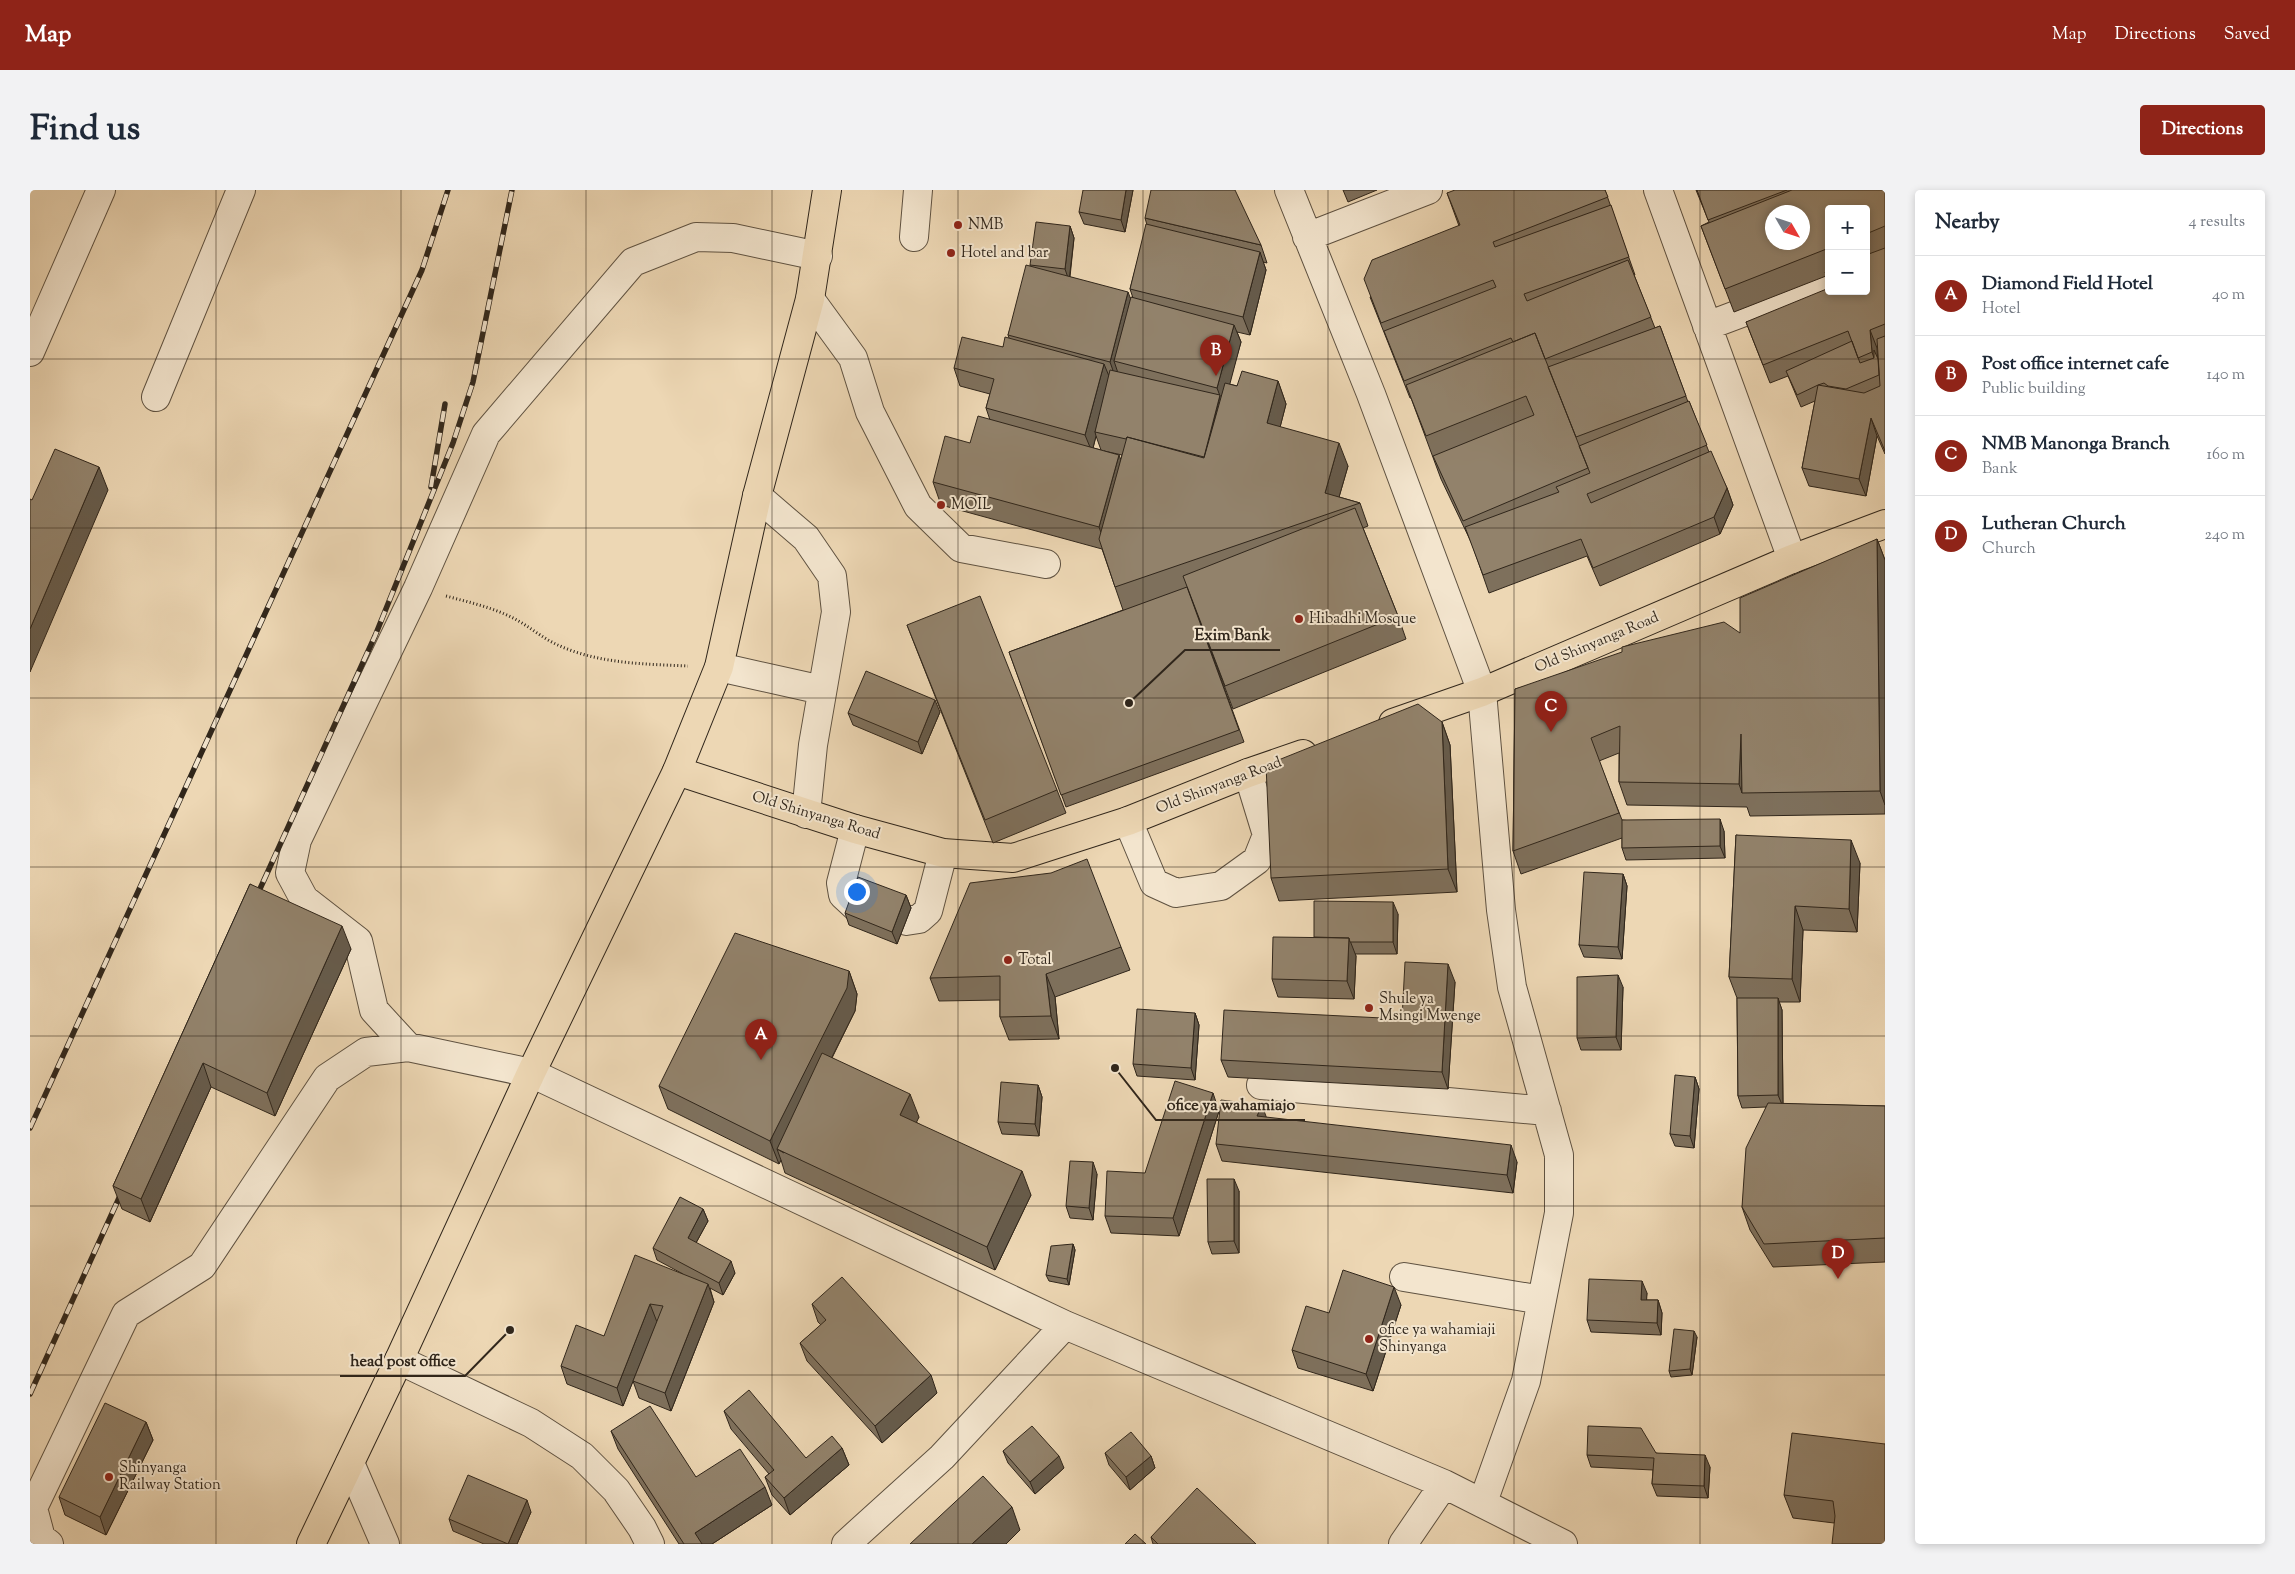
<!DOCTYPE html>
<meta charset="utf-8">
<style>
:root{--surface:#fff;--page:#f2f2f3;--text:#1f2937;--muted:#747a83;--line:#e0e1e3;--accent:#8f2418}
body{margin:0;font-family:"Sorts Mill Goudy",serif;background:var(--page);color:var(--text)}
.controls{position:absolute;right:15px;top:15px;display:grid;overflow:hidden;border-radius:5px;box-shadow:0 2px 8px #0003}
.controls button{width:45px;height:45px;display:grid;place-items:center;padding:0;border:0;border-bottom:1px solid var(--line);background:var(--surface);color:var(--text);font:25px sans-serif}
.compass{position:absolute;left:1735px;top:15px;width:45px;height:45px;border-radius:50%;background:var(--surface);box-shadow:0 2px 8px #0003;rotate:129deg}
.you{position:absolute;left:826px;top:701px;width:18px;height:18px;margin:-12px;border:4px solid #fff;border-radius:50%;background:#1a73e8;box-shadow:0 0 0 8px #1a73e833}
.badge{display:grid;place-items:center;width:32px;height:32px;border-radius:50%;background:var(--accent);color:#fff;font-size:16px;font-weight:700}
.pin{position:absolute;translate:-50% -41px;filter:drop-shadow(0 1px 2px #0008)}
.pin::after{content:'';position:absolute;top:26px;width:18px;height:15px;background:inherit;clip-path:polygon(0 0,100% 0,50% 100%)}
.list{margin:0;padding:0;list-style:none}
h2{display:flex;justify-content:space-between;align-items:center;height:65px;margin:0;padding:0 20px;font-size:21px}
h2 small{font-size:16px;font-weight:400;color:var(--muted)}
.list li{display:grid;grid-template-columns:32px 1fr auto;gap:15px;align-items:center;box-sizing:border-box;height:80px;padding:0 20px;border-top:1px solid var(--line)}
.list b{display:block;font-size:19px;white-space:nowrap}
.list p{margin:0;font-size:16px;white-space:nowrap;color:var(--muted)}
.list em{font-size:16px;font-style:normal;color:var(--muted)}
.map{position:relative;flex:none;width:1855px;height:1354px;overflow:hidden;border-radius:5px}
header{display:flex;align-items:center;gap:30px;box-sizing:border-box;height:70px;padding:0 25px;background:var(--accent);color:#fff}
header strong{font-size:24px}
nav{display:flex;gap:28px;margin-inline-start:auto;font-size:18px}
.intro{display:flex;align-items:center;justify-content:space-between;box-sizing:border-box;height:120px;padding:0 30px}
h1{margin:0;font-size:35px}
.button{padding:12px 22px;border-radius:5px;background:var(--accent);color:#fff;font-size:18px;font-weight:700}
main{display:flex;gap:30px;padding:0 30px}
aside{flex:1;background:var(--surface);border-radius:5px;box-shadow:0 2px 8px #0003}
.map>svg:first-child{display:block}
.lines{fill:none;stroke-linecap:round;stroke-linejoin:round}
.minor-casing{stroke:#5f5241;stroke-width:30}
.major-casing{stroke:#30261b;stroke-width:30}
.highway-casing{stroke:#30261b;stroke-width:30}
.path{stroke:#30261b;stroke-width:3;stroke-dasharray:1 2.5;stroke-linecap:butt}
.minor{stroke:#f3e5ce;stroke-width:28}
.major{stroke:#edd7b4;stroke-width:28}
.highway{stroke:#edd7b4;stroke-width:28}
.rail-casing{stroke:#30261b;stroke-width:5.5}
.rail{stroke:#f3e5ce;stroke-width:4;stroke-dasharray:11;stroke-linecap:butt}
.wall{fill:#7e705c;stroke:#30261b;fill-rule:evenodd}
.shaded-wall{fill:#665b4b;stroke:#30261b}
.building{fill:#92826b;stroke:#30261b;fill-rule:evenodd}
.grid{fill:none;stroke:#30261b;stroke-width:1;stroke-opacity:0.55}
.poi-dot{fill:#8f2418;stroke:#f3e5ce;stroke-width:2}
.labels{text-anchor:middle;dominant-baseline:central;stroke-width:4;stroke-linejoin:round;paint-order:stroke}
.poi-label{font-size:15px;fill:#30261b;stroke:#f3e5ce;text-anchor:start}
.street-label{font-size:15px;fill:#30261b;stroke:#f3e5ce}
.leader{fill:none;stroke:#30261b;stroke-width:2}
.callout-dot{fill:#30261b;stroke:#f3e5ce;stroke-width:2}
.callout-label{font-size:16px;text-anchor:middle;font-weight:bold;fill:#30261b;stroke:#f3e5ce;stroke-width:4;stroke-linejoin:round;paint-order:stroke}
</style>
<header>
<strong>Map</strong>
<nav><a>Map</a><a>Directions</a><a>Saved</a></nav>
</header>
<div class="intro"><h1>Find us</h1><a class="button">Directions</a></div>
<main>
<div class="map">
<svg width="1855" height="1354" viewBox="0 0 1855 1354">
<rect width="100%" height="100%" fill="#edd7b4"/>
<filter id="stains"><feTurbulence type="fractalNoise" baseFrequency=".004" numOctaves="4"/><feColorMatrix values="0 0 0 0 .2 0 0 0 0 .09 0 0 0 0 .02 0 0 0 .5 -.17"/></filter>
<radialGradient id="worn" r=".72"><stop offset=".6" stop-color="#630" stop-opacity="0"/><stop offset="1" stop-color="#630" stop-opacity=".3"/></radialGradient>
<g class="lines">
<g class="minor-casing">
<path id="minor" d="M1259,0L1341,204L1452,502L1471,720L1482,797L1529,965V1023L1496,1191L1453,1312
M1628,0L1762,369
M884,47L888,0
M1277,47L1398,0
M780,109L823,168L840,222L888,316L931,358L1016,374
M1677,136L1799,90
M0,162L71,0
M126,207L211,0
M727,306L776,348L802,386L806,422L783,555L776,624
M689,477L792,500
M1098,631L1124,693L1146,703L1191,696L1227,670L1237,645L1218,583
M825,639L811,693L813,705L826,717
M876,731L889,729L898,721L913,663
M378,857L344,820L328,751L274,709L260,683L267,650L388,398L456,244L603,72L666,47L703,48L788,66
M1231,895L1517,921
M1374,1087L1512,1110
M369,1170L501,1233L552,1266L586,1300L612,1338L620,1354
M320,1273L355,1354
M19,1354L11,1348L3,1318L96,1124L172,1076L297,888L336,862L378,857L501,883L1035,1135L1414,1294L1533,1354
M816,1354L912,1267L1035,1135
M1373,1354L1414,1294"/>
</g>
<g class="major-casing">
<path id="major" d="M1363,533L1452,502L1762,369L1855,334
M647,581L825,639L913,663L983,668L1098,631L1218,583L1273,564"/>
</g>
<g class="highway-casing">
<path id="highway" d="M281,1354L369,1170L501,883L647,581L689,477L727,306L780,109L797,0"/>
</g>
<path class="path" d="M416,406C438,412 461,417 481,427C498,435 513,449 530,456C571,474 615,474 658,476"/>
<use href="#minor" class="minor"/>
<use href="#major" class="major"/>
<use href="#highway" class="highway"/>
<g class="rail-casing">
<path id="rail" d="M401,297L415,214
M224,712L345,446L423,253L443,192L482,0
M0,938L392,80L418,0
M0,1204L94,997"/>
</g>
<use href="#rail" class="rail"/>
</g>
<path class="wall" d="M1103,0L1095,42L1054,34L1049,22Z
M1313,0H1347L1318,12Z
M1575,0L1605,85H1604L1625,138L1630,136L1658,212L1659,211L1679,262L1697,298L1703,315L1690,344L1570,396L1557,366L1459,403L1442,354L1411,289L1381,208H1380L1340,107L1429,36L1417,3Z
M1666,0H1855V264L1847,246L1836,306L1779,296L1772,278L1785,211L1771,217L1758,186L1740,193L1716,132L1836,101V19H1799V93L1796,86L1704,122L1671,36L1679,32Z
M1115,28L1231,55L1237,73L1233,72L1236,80L1220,145L1207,142L1211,152L1199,194L1207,196L1248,191L1256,214L1250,237L1318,276L1309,307L1330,313L1338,336L1333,338L1368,426L1376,449L1203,519L1162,410L1214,552L1036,617L979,462L1093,420L1072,359L911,315L903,292L940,253L960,230L956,218L960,204L930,196L924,178L973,157L979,148L978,145L1000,76V75L1040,36L1044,48L1040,87L1100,108H1103L1100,99L1117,35ZM1066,246L1071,260L1063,258ZM1074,261L1092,265L1091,269Z
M1847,349L1855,370V624L1720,626L1717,617L1597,615L1589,592V563L1569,571L1592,630L1694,641L1695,668L1596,670L1592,658V648L1491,684L1483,661L1485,499L1710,443Z
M877,435L1027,600L1036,623L963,653L886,458Z
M910,522L892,564L823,535L818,523Z
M1412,532L1420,555L1427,702L1249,711L1241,688Z
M1706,645L1830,673L1827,742L1773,740L1770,812H1749L1752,820L1753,914L1855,916V1072L1743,1077L1720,1040L1712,1017L1736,917L1712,918L1708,906L1707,808L1699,787Z
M1593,684L1597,696L1592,769L1554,767L1549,755Z
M220,694L321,759L245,926L181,897L120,1032L92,1019L83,996Z
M876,705L881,718L867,754L819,735L815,723Z
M1368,724L1367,764H1325L1326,766L1324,809L1248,807L1242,789L1284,747Z
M1091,757L1100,780L1025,807L1029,849L979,850L970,827V810L909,811L900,788Z
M819,781L827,804L825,821L802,868L889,927L886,932L1001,1005L965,1080L755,983L751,970L749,974L638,919L629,896Z
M1425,792L1418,899L1198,887L1191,870L1372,829Z
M1593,797L1591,860H1551L1547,848Z
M1165,823L1169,835L1165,890L1107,886L1103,874Z
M1665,887L1669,899L1664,958L1645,956L1640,944Z
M1008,895L1012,907L1009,946L972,944L968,932Z
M1189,921L1149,1046L1081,1043L1075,1026L1115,983Z
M1237,928L1487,972L1483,1003L1192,971L1186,954Z
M1067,984L1063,1030L1040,1028L1036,1016Z
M1209,1001V1063L1182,1064L1178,1052Z
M673,1019L678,1031L666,1053L705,1083L693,1105L680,1098L684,1112L641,1221L609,1208L603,1191L593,1216L537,1194L531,1176L574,1146L653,1084L627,1070L623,1058Z
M1043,1054L1045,1060L1039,1095L1019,1091L1016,1085Z
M1617,1103L1616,1110H1628L1632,1123L1631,1145L1561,1142L1557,1130Z
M782,1114L907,1203L852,1253L777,1171L770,1153L791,1135L788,1132Z
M1371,1115L1343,1201L1268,1178L1262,1160L1299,1123Z
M1667,1147L1662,1185L1641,1187L1639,1181Z
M694,1221L776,1268L812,1258L819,1275L760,1325L742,1305L735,1287L739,1284L701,1239Z
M116,1232L123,1250L76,1345L35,1325L29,1307Z
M581,1241L666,1287L742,1315L682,1354H649L588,1259Z
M1855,1254L1804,1333L1763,1328L1754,1305Z
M973,1261L1034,1278L1005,1304L978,1273Z
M1075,1263L1121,1266L1125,1278L1100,1300L1079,1275Z
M1626,1263L1680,1277L1678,1308L1627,1306L1622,1294L1623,1280L1561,1277L1557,1265Z
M501,1322L487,1354H454L423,1341L419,1329Z
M1121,1347L1226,1354H1123Z"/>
<path class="shaded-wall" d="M1096,0H1103L1095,42L1091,30Z
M1040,36L1044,48L1039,91L1035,79Z
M1230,62L1236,80L1220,145L1213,127Z
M1098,102L1105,120L1084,171L1088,183L1086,189L1080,172Z
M1204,135L1211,152L1194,216L1175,267L1190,206L1187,198Z
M1840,140L1847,158L1848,180L1842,162Z
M1074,174L1081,191L1065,242L1066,246L1062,262L1055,245Z
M1248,191L1256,214L1245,257L1237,233Z
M1841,228L1847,246L1836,306L1829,289Z
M1309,253L1318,276L1305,321L1295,303Z
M1089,265L1098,288L1077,360L1069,337Z
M69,277L78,300L0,482V439Z
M1697,298L1703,315L1690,344L1684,327Z
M1847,349L1855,370V615L1850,601Z
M905,510L910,522L892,564L888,552Z
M1412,532L1420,555L1427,702L1418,679Z
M1711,544L1712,603L1709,594Z
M1690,629L1694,641L1695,668L1690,656Z
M1821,650L1830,673L1827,742L1819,719Z
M1593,684L1597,696L1592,769L1588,757Z
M876,705L881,718L867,754L862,742Z
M1363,712L1368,724L1367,764L1363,752Z
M1765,716L1773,740L1770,812L1762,789Z
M312,736L321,759L245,926L237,903Z
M1319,748L1326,766L1324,809L1317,791Z
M1418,774L1425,792L1418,899L1412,882Z
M819,781L827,804L825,821L754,963L747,959L751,970L749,974L740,951Z
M1016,784L1025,807L1029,849L1021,826Z
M1588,785L1593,797L1591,860L1586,847Z
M1748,808L1752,820L1753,917L1748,905Z
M1165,823L1169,835L1165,890L1161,878Z
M173,873L181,897L120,1032L111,1009Z
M1665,887L1669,899L1664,958L1660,946Z
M1008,895L1012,907L1009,946L1005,934Z
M1183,903L1189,921L1149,1046L1143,1028Z
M880,904L889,927L879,948L870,925Z
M1232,915L1238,932L1227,926Z
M1481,955L1487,972L1483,1003L1477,985Z
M1063,972L1067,984L1063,1030L1059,1018Z
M992,981L1001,1005L965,1080L957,1057Z
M1204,989L1209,1001V1063L1204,1051Z
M673,1019L678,1031L662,1060L658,1048Z
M1043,1054L1045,1060L1039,1095L1037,1089Z
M701,1071L705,1083L693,1105L689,1093Z
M1612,1091L1617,1103L1616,1122L1611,1110Z
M678,1094L684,1112L641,1221L635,1203Z
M1364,1097L1371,1115L1343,1201L1336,1184Z
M1628,1110L1632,1123L1631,1145L1627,1133Z
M620,1114L627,1132L593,1216L587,1198Z
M1664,1141L1667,1147L1662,1185L1660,1179Z
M901,1185L907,1203L852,1253L845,1236Z
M116,1232L123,1250L76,1345L70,1327Z
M812,1258L819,1275L760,1325L754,1308Z
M1675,1265L1680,1277L1678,1308L1674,1296Z
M1029,1266L1034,1278L1005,1304L1000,1292Z
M1121,1266L1125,1278L1100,1300L1096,1287Z
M735,1297L742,1315L682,1354H669L665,1343Z
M497,1310L501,1322L487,1354H478Z
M982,1317L990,1340L976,1354H942Z"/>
<path class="building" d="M1053,0H1096L1091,30L1049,22Z
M1121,0H1205L1231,55L1115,28Z
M1425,0H1575L1578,7L1463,52L1465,57L1581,15L1599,67L1494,104L1497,111L1598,70L1621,127L1515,169L1505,143L1483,152L1481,148L1374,191L1354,141L1466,97L1463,90L1351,133L1334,89L1342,70L1430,35L1417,3Z
M1667,0H1757L1678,30Z
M1762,0H1855V36L1836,44V19H1799V58L1695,99L1671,36ZM1742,22H1772V52H1742Z
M1006,32L1040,36L1035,79L1000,75Z
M1116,34L1230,62L1213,127L1100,99Z
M1855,58V134L1840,140L1842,162L1828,168L1818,141L1733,175L1716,132L1799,98V101H1836V65Z
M996,75L1098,102L1080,172L978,145Z
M1799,80V92L1795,82Z
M1101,107L1204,135L1187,198L1084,171Z
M1630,136L1656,206L1546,247L1518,177Z
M1505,143L1558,278L1433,331L1403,266L1504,225L1496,206L1396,246L1376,195Z
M1855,146V261L1841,228L1829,289L1772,278L1788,195L1834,203L1850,196L1847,149Z
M932,147L973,157L975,147L1074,174L1055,245L956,218L964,189L924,178Z
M1822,151L1830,173L1844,168V160L1848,169L1849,185L1816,199L1798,196L1794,193L1788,195L1767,205L1756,181Z
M1080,180L1190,205L1174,267L1097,247L1096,249L1065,242Z
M1212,181L1248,191L1237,233L1309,253L1295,303L1330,313L1085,397L1069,349L1097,247L1174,268L1195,193L1207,196Z
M1659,211L1677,255L1557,304L1561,313L1681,261L1697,298L1684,327L1563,378L1551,349L1453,385L1435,337L1529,302L1526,297L1560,283L1549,256Z
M948,226L1089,265L1069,337L903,292L915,246L940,253Z
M25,259L69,277L0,439V309L2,310Z
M1325,318L1368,426L1195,496L1153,386Z
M1847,349L1850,601L1712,603L1711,544L1709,594L1589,592L1590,536L1561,548L1589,623L1483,661L1485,499L1592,462V457L1694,432L1710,443V408Z
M1157,397L1209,540L1031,605L979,462Z
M950,406L1027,600L955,630L877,435Z
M836,481L905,510L888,552L818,523Z
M1388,514L1412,532L1418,679L1241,688L1236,575Z
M1690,629V656L1592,658V630Z
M1706,645L1821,650L1819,719L1765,716L1762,789L1699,787Z
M1057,669L1091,757L1016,784L1021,826L970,827V786L900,788L940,693L1021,683Z
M1554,682L1593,684L1588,757L1549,755Z
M828,687L876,705L862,742L815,723Z
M220,694L312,736L237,903L173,873L111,1009L83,996Z
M1284,711L1363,712V752H1320L1319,748L1284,747Z
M705,743L819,781L817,798L740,951L629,896Z
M1243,747L1319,748L1317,791L1242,789Z
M1375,772L1418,774L1412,882L1191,870L1194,820L1372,829Z
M1588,785L1586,847L1547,848V787Z
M1707,808H1748V905L1708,906Z
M1107,819L1165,823L1161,878L1103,874Z
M792,863L880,904L870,925L992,981L957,1057L747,959Z
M1645,885L1665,887L1660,946L1640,944Z
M1145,891L1183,903L1143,1028L1075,1026L1077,981L1115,983Z
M971,892L1008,895L1005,934L968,932Z
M1191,910L1232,915L1227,926L1481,955L1477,985L1186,954Z
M1738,913L1855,916V1048L1734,1054L1712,1017L1716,958Z
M1040,971L1063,972L1059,1018L1036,1016Z
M1177,989H1204V1051L1178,1052Z
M650,1007L673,1019L658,1048L701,1071L689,1093L623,1058Z
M1043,1054L1037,1089L1016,1085L1021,1056Z
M605,1065L678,1094L635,1203L603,1191L633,1116L620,1114L587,1198L531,1176L546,1135L574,1146Z
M1313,1080L1364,1097L1336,1184L1262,1160L1276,1116L1299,1123Z
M812,1087L901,1185L845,1236L770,1153L796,1130L782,1114Z
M1559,1089L1612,1091L1611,1110H1628L1627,1133L1557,1130Z
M1644,1139L1664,1141L1660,1179L1639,1181Z
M719,1200L776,1268L802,1246L812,1258L754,1308L735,1287L744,1280L694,1221Z
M75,1213L116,1232L70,1327L29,1307Z
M620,1216L666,1287L710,1259L735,1297L665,1343L672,1354H654L581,1241Z
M1002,1236L1029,1266L1000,1292L973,1261Z
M1558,1236L1611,1238L1626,1263L1675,1265L1674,1296L1622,1294L1624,1268L1557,1265Z
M1101,1242L1121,1266L1096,1287L1075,1263Z
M1762,1243L1855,1254V1354H1802L1805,1326L1803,1311L1754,1305Z
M438,1285L497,1310L478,1354L419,1329Z
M953,1286L982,1317L942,1354H880Z
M1167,1298L1226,1354H1128L1121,1347Z
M1105,1344L1116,1354H1095Z"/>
<path class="grid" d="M186,0V1354M371,0V1354M556,0V1354M742,0V1354M928,0V1354M1113,0V1354M1298,0V1354M1484,0V1354M1670,0V1354M0,169H1855M0,338H1855M0,508H1855M0,677H1855M0,846H1855M0,1016H1855M0,1185H1855"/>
<g class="poi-dot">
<circle cx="928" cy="35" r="5"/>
<circle cx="921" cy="63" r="5"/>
<circle cx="911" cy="315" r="5"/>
<circle cx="1269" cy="429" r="5"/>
<circle cx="978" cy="770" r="5"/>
<circle cx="1339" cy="818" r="5"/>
<circle cx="1339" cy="1149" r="5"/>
<circle cx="79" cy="1287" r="5"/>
</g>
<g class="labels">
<g class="poi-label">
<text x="938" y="35">NMB</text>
<text x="931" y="63">Hotel and bar</text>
<text x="921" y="315">MOIL</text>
<text x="1279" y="429">Hibadhi Mosque</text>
<text x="988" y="770">Total</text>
<text x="1349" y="809">Shule ya<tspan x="1349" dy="17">Msingi Mwenge</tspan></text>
<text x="1349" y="1140">ofice ya wahamiaji<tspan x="1349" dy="17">Shinyanga</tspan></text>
<text x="89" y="1278">Shinyanga<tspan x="89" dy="17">Railway Station</tspan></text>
</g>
<g class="street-label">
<text transform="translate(1567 453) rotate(-23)">Old Shinyanga Road</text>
<text transform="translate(1189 596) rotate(-21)">Old Shinyanga Road</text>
<text transform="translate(786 626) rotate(17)">Old Shinyanga Road</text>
</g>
</g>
<path class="leader" d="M1099 513L1155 460H1250M1085 878L1126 930H1275M480 1140L435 1186H310"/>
<g class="callout-dot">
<circle cx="1099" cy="513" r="5"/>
<circle cx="1085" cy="878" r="5"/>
<circle cx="480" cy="1140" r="5"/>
</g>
<g class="callout-label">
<text x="1202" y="450">Exim Bank</text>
<text x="1201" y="920">ofice ya wahamiajo</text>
<text x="373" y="1176">head post office</text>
</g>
<rect width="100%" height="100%" filter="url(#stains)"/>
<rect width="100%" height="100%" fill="url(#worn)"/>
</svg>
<div class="controls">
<button>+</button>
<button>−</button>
</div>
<svg class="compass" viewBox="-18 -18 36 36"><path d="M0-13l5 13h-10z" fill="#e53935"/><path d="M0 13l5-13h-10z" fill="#747a83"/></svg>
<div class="you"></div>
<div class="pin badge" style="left:731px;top:870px">A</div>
<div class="pin badge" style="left:1186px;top:186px">B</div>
<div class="pin badge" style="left:1521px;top:542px">C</div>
<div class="pin badge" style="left:1808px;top:1089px">D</div>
</div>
<aside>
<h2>Nearby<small>4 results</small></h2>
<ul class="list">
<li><span class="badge">A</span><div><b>Diamond Field Hotel</b><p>Hotel</p></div><em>40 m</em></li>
<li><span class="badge">B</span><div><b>Post office internet cafe</b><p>Public building</p></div><em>140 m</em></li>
<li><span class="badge">C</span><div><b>NMB Manonga Branch</b><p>Bank</p></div><em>160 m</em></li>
<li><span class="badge">D</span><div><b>Lutheran Church</b><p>Church</p></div><em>240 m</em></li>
</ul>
</aside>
</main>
